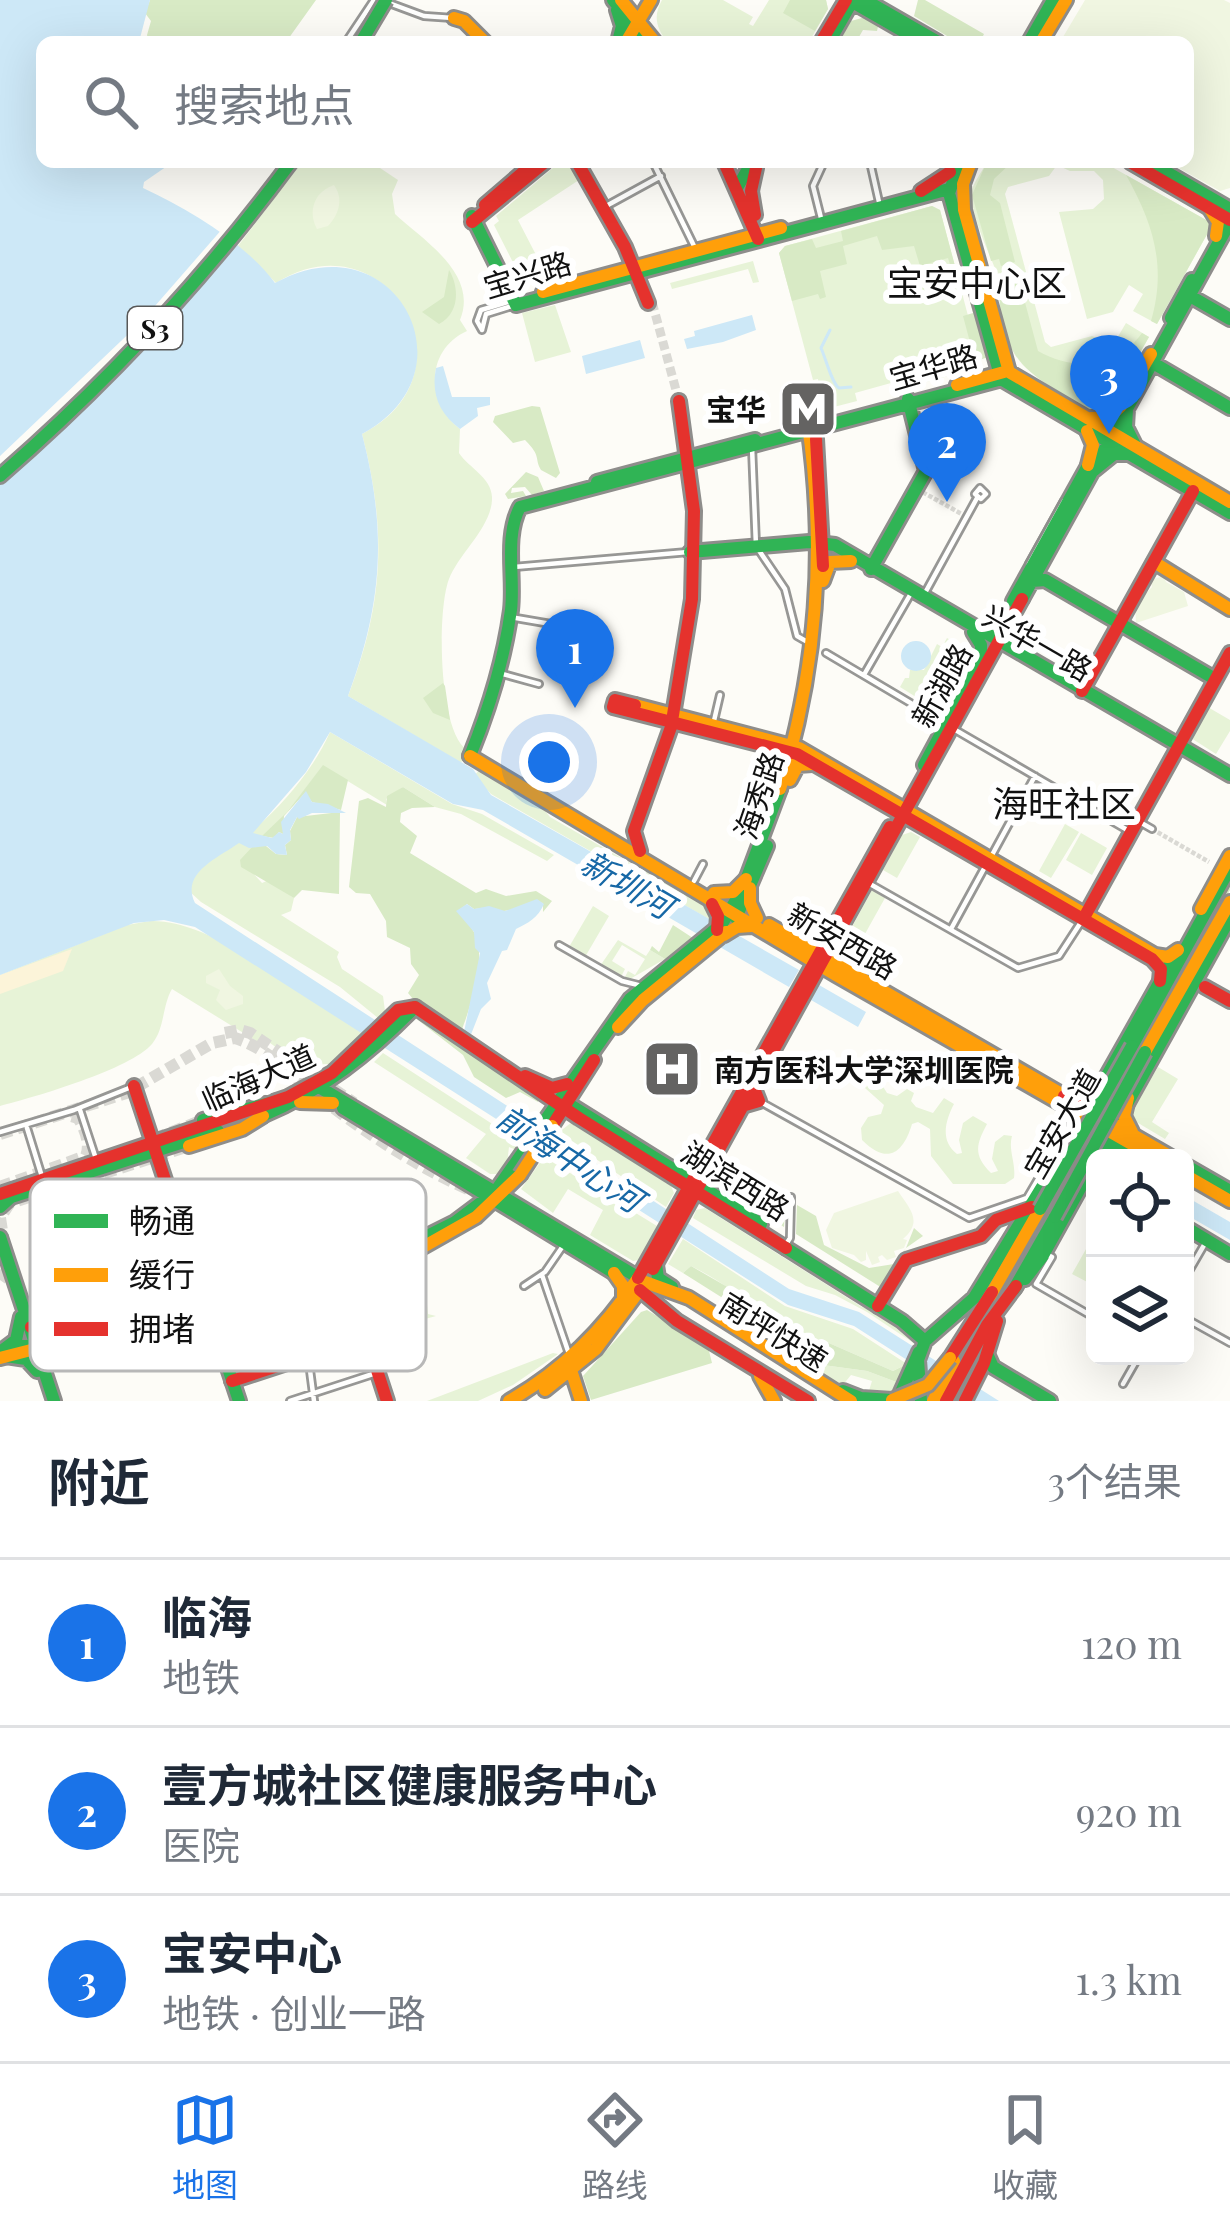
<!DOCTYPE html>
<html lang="zh">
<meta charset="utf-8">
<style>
:root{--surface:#fff;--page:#f2f2f3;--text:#1f2937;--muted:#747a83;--line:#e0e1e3;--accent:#1a73e8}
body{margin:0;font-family:"Playfair Display","Noto Sans SC",serif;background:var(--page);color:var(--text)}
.controls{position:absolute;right:36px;bottom:36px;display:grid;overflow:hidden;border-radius:18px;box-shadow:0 12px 48px #0002}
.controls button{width:108px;height:108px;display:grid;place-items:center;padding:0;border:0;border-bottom:3px solid var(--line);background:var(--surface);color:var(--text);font:60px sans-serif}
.you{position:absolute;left:549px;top:762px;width:42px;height:42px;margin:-30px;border:9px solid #fff;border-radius:50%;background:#1a73e8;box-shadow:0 0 0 18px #1a73e833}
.badge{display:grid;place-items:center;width:78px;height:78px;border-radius:50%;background:var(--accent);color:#fff;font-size:39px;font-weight:700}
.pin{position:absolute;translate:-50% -99px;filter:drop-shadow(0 3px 6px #0008)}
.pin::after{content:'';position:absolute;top:63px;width:42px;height:36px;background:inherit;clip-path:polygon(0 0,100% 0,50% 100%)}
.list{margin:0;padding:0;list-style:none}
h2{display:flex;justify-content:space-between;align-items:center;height:156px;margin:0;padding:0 48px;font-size:51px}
h2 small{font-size:39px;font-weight:400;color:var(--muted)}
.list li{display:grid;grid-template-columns:78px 1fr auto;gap:36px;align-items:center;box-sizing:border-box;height:168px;padding:0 48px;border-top:3px solid var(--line)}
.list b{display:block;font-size:45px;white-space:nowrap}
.list p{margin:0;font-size:39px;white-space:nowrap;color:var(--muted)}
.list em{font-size:39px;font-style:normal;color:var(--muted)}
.icon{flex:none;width:66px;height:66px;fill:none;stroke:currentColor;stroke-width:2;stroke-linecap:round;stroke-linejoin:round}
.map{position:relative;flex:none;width:1230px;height:1401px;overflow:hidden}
.search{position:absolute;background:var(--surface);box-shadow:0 12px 48px #0002;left:36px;right:36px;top:36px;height:132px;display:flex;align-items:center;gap:30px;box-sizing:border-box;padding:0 42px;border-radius:18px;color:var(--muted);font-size:45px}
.sheet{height:660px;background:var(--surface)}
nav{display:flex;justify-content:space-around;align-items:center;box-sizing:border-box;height:168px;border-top:3px solid var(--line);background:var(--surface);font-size:33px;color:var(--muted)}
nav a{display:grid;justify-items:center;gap:6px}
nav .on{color:var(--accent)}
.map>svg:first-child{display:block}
.green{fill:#e7f3d7}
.forest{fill:#d8eac5}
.sand{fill:#fcf4d9}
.pitch{fill:#f0f6e1}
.water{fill:#cde8f7}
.pier{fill:#fdfcf7}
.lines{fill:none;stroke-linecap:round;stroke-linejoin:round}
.stream{stroke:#cde8f7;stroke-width:3}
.street-tunnel{stroke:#dad9d4;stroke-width:4.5;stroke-dasharray:4.5 2;stroke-linecap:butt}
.secondary-tunnel{stroke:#dad9d4;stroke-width:9;stroke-dasharray:9 4.5;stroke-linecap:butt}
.primary-tunnel{stroke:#dad9d4;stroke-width:12;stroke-dasharray:12 6;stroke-linecap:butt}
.street-casing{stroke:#979795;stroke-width:10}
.fast-casing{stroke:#8e8d8b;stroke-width:18}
.slow-casing{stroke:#8e8d8b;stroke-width:18}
.jam-casing{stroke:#8e8d8b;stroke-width:18}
.street{stroke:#fffffe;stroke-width:4.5}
.fast{stroke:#30b455;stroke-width:12}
.slow{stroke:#ff9f0a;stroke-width:12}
.jam{stroke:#e5322d;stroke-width:12}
.fast-bridge-casing{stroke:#8e8d8b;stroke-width:18;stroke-linecap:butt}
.slow-bridge-casing{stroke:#8e8d8b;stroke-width:18;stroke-linecap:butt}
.fast-bridge{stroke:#30b455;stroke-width:12}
.slow-bridge{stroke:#ff9f0a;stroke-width:12}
.labels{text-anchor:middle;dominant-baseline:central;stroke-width:12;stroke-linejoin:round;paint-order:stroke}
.shield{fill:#fff;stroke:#585858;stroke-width:3}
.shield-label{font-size:27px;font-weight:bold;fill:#111}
.street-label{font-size:30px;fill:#111;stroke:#fff}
.poi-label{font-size:30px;font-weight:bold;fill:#111;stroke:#fff;text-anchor:end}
.water-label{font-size:33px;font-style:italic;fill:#1768a6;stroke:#fff}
.quarter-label{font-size:36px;fill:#111;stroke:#fff}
.key{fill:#fff;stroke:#b8b8b8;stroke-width:3}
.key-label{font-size:33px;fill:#111}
</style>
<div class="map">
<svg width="1230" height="1401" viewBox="0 0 1230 1401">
<rect width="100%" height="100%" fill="#fdfcf7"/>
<path class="green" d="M662,0H723L753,17L749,24L753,26L769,0H826L828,9L809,42H667C656,27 653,16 662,0Z
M302,162H371L398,180L392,194L395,214C423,240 479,274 460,320L467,331C425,350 426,403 460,429L459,453C469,468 491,477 492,497C493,526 459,553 449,579C437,610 438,731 467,750L461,763L348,696C384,603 387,530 362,434C480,374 386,213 276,283L238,246Z
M560,162H568L579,180L518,220L549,280L524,284L494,225L499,221L496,216Z
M997,162H1103L1208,221L1210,229L1157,324L1133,311L1143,294L1129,285L1113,312L1087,319L1059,212L1093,209L1104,199L1103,180L1094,171H1070L1057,165L1049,176L1008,187L1005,194L1045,342L1051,347L1092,336L1113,345L1126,323L1149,337L1117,393L1112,391L1105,403L1110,407C1038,378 1005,378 999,293L1003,291C997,267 968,215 972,190C974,182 982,171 986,164L993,167Z
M932,206L940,210L980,361L973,369L912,386L909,378L855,393L857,401L830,408L820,404L818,379L813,380L779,253L785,246Z
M753,261L759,282L753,283L748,269L672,289L670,283Z
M555,305L571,352L535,362L522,313Z
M947,638L957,644L924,702L900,687L905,678H909L910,670H924L937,644L942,647Z
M1206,706L1230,720V731L1216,754L1191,738Z
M330,732L452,804L482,814L554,855L547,861L461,814L435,807L403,787L386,799L387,805L323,766L287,812L241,860L262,883L269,880L294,898L291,911L281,915L339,952L337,957L342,969L383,996L385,1011L378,1018L340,987L201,902L189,891C194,862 236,847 256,828C285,802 315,767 330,732Z
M480,769L542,807L550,817L712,910L714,922L491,794L474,776Z
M1065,824L1079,832L1051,878L1039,871Z
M911,832L920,837L897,878L883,870L902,835Z
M1081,833L1107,848L1092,875L1066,860Z
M872,890L885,898L851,959L843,955L849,944L845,940Z
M593,906L609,916L585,957L569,947Z
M150,921C215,919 306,998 363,1032L329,1064L301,1065L263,1038L258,1042L172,989C162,1006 165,1028 152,1044C131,1069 35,1097 0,1106V975L127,925Z
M618,940L646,956L650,950L665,959L630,979L625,977L628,971L635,975L645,959L622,945L612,961L625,969L621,977L600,966Z
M383,1053L520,1142L516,1150L509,1147L507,1164L500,1174H490L466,1158L486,1134L374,1062Z
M1158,1067L1178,1079L1152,1122L1169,1133L1165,1139L1128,1117Z
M877,1077L887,1093L897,1096L907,1089L914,1093L911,1101L916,1107L933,1113L944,1098L954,1104C945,1121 940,1141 957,1154L962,1153L959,1140L963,1123L973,1116L987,1124C976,1145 973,1155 991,1173L998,1171L992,1159L995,1142L1004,1135L1012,1136C1008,1150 1016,1163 1014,1178L1005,1184H953L931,1156L930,1129L918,1122L912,1124C903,1154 887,1165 862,1140L861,1128L868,1117L881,1114L884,1105L865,1088Z
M572,1122L671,1186L674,1193L666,1207L558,1133Z
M544,1157L657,1226L639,1260L633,1261L590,1235L603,1210L568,1189L553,1213L521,1189Z
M705,1208L862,1307L880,1313L917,1338L915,1344L867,1312L835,1295L806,1286L693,1218L696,1210Z
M1095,1233V1278L1091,1284L1072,1274Z
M683,1239L785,1306L853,1329L907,1364L893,1371L822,1340H809C798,1331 787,1327 776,1320C747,1302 722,1281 691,1266L683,1273L668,1264Z
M423,1265L428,1314L436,1316L389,1329L387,1324L372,1329L361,1283Z
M553,1353L558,1354L513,1385L478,1401H427Z
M801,1362L867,1371L899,1383L893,1397H867L872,1381L851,1375L842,1386Z"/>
<path class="forest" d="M150,0H316L286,42H149L147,35L151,21L145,13Z
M790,0H826L828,9L815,31L783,13Z
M918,0H925L984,34L980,42H957L914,16Z
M869,16L879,22L877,31L863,30L856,42H839L851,21Z
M997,162H1012L994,179L990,195L1000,203L1015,262L1001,266L999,259L991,261L972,195L986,164L993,167Z
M1126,175L1208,221L1210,229L1157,324L1151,321C1167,266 1153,223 1126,175Z
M932,206L940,210L958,277L954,278L948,258L920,266L914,246L882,250L877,236L843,246L847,264L820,271L826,297L820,299L818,294L792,301L779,253L785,246L812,239L816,248L843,241L841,231Z
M449,270C460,288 459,314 439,324L422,312L444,297Z
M1019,280L1038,351C1075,372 1117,368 1142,333L1149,337L1117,393L1112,391L1105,403L1110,407L1107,411L1096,413C1035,377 1004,370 999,293L1007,290L1005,283Z
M973,301L989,357L975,361L963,316L973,313L970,302Z
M532,406L540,407L560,473L556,478L541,470C534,458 542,457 525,440L513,443L493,422L495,416Z
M526,472L538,477L544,491L532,495L525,487L512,488L511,493L523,491L526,496L508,499L505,494Z
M443,683L445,686L450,720L433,713L423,698Z
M323,765L348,780L341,810L312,802L305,793L284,816L283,834L279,832L274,838L262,836L287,812Z
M403,787L435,807L412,808L401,813L400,822L417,836L410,853L476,893L486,889L506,896L536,891L552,901L543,912V903C525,899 520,910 504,911C493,911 486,907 474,909L467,904L461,909C464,921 470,924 475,934C487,959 470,1008 461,1032L538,1095V1102L520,1092L506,1098L474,1077L463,1055L418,1020V1005L408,993L419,975L411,964L410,948L387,937L386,921L370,894L356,893L349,887L359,801L368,798L386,807L387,796Z
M340,812L339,894L302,890L294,898L241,867L240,860L253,846H266L276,854L287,855L285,845L291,840L290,831L297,817Z
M1230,875V890L1108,1110L1103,1107Z
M673,925L696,940L665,959L650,950L652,946L659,952Z
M1075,1156L1081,1159L1006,1290L1003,1286Z
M740,1168L786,1197L784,1227L759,1211L771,1189Z
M797,1205L816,1216L824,1245L869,1268L894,1264L906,1248L914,1228L923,1236L906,1248L882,1288L796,1234Z
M691,1266L778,1316L779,1323L798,1329L809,1340H822L893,1371L907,1364L899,1383L867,1371L801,1362L726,1316L732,1307L729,1302L683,1273Z
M647,1310L708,1347L712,1363L591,1400L583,1376L641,1312Z"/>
<path class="sand" d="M72,949L63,971L0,994V975Z"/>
<path class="pitch" d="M1085,0H1224L1230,3V188L1220,191L1168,162H1188V42H1060Z
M334,185C344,199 339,214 328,226L317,229C307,211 315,191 334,185Z
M1164,576L1166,582L1184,592L1188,606L1136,623L1135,605L1152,587L1150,580Z
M219,969L230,986L243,996V1004L226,1010L216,1000L220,990L206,983V976Z
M898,1191C909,1208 924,1221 903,1239L907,1240L904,1248L894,1251L896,1257L887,1260L882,1255L878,1257L880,1262L872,1265L866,1251V1260L861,1262L854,1255L832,1248L826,1230L834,1213Z"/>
<path class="water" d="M0,0H150L139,42H42V162H173L144,182L143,188C191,211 243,241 275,283C394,217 478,372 362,434C387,530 383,603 348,696L473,769L491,795L799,970L789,987L483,810L453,804L330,732L306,772L253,833L272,838L279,832L283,834L281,822L306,791L312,802L328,804L346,813H312L299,819L297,817L290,830L291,840L285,845L287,855L276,854L267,846L249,848L239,843C218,858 180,873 195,903L789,1289L859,1312L999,1401H971L854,1326L788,1305L195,927L164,920L134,923L0,975Z
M752,315L756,330L723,342L687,349L684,339L695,336L694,331Z
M640,340L645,358L586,374L582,356Z
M443,366L452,397H490V405L477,408L478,416L460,429C439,413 431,394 436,368Z
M901 656a15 15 0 1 1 30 0a15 15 0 1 1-30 0Z
M537,899L544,904C538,918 528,923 516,929L507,950L502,951L487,983L491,999L481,1009L470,1037H463L480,953L475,948L474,932L456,911L467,904L474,909L489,906L505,911Z
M819,985L866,1012L858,1027L811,1000Z
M1185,1196L1230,1222V1240L1185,1214Z"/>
<path class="pier" d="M223,228L239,239L0,482V456L141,322Z"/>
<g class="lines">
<path class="stream" d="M830,330L821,348C826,359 832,384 839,388L851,387"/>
<path class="street-tunnel" d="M917,489L967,517
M1152,829L1209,862"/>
<path class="secondary-tunnel" d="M652,302L679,401"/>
<path class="primary-tunnel" d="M225,1033L240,1030L250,1033L354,1103
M0,1134L126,1093L212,1043L235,1038C268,1048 292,1076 318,1096C366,1133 422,1170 477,1193
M154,1139L203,1120
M0,1187L86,1156C91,1145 85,1128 78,1118L67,1115
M1,1206L189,1146
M0,1280L8,1269L0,1218L9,1204"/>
<g class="street-casing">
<path id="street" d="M389,3L424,16L453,18
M346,42L374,0
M653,162L695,248
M870,162L879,202
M608,205L661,176
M821,218L813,186L824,162
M482,330L477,321L481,310L515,300
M482,330L486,314L515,305
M752,447L756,546L785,589L797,636L811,644
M980,488L986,494L981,499L975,494Z
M1029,564L1064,501
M514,567L688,552
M925,593L977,498
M510,617L551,624
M826,653L946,724
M499,673L539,684
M865,673L910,595
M713,725L720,695
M952,728L1129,831
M1138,821L1152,829
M992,855L1035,776
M694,881L703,864
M870,884L1018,968L1059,956L1083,919
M951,929L986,865
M559,945L622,981L638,985
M759,1101L969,1218L1027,1198L1054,1152
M80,1110L97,1162
M27,1128L43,1180
M0,1132L74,1110L134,1086
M785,1246L790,1238L791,1197
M1044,1253L1052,1257L1036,1284L1095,1318
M542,1275L568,1351
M1185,1278L1207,1240
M524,1286L545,1272L565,1243
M289,1291L307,1347L314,1401
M1185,1318L1230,1343
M1123,1384L1139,1356
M290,1401L376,1373"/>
</g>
<g class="fast-casing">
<path id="fast" d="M613,0L647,42
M849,0L922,42
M865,0L938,42
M617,10L622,26L618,42
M829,42L853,0
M1029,42L1053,0
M960,162L949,193L1001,379L1230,513
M1149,162L1230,209
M737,188L752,162
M472,216L516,305L949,189
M1190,296L1230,319
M1171,318L1192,280
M1153,363L1230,408
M1127,409L1126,427L1134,443
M1093,471L1114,454H1127
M0,476C109,381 205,278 291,162
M597,482L755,440
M690,552L809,542L835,545L1230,775
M871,569L926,471L908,399
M1032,581L1045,580L1215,679
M1022,599L1230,222
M1013,601L1089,464
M973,632L981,645V660
M470,756C489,709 504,661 511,610C515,577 504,537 520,507L1002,379
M924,765L979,663
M736,918L767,846
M1132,1046L1230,868
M314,1084L639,1278
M572,1106L761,1224
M343,1108L616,1274
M262,1116C323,1090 369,1054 415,1007
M1083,1118L1175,955
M203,1120L278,1101
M1097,1153L1112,1144H1130
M1185,1165L1230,1191
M5,1199L218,1131
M0,1207L11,1197
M1185,1227L1230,1254
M0,1237L54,1401
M786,1248L902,1321L925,1341
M656,1265L658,1278L672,1287
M1025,1279L1042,1257L1230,918
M1014,1289L1055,1217
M210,1314L239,1401
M9,1347L114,1336L150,1327L419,1240L455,1222L495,1192L630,999L722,924L743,888L780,789
M4,1349L16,1340L21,1317
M6,1356L26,1359L37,1371
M988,1356L993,1367L1050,1401
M843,1391L861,1398L892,1400
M897,1401L919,1352
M921,1401L918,1360L925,1341L974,1298L1075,1133"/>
</g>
<g class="slow-casing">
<path id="slow" d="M621,0L655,42
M454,18L464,21L485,42
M626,42L651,0
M635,42H638
M1041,42L1066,0
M971,162L963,184L964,210L1009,372L1230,502
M1210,209L1218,222L1216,236
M543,292L781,228
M957,385L1004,372
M1120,407L1151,354
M1091,418H1108L1121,406
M1087,431L1093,445L1088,465
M1154,562L1230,609
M823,581L830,562L851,561
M635,705L799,748L1155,955L1168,957L1178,950
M470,756L836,975L1156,1158
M790,780L798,765L812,764
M780,789C817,668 826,550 808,425
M750,888V903L757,918
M714,893L733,892L746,879
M1201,909L1230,856
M769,925L1058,1092
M724,935L737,927L751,926
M618,1027L643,1000L726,932
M1145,1052L1230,902
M1128,1098L1124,1116L1132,1132
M300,1102L333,1103
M1067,1108L1075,1120L1074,1135
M1107,1120L1173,1158
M189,1146L242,1129L263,1116
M1185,1175L1230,1201
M614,1273L623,1286V1299
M645,1282L689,1298L851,1401
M990,1296L1040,1209
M0,1358L31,1350L134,1341L423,1247L476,1217L520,1175
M571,1370L581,1401
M760,1376L774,1401
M545,1390L596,1349L645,1283
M509,1401C563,1370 603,1330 638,1278
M933,1401L954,1361"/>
</g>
<g class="jam-casing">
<path id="jam" d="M821,42L846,0
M577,162L625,247L648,303
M724,162L758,239
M1130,162L1230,220
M921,191L950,172
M485,205L535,162
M755,215L751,191L756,168
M472,222L545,162
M816,439L823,566
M1082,691L1193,491
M635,705L615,700L613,707L797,754L1152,959L1161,969L1160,981
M640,851L634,831L671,727L692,599L694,511L679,401
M712,904L718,916L717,930
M1086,914L1230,653
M1205,987L1230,1001
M415,1007L579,1118L786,1248
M525,1076L552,1088L567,1084
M134,1086L169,1192
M1064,1096L1085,1099L1102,1086
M742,1106L759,1101L753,1086
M552,1126L594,1060
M0,1194L288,1097L332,1073L398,1010L415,1007
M344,1269L387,1401
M653,1269L1022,599
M638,1278L890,827
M640,1290L677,1321L808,1401
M878,1306L906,1260L981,1236L996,1220L1032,1207
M31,1327L56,1341
M950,1358L992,1292
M232,1381L366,1337
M946,1401L987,1325L1016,1286
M965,1401L984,1363L997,1321"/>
</g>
<use href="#street" class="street"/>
<use href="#fast" class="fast"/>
<use href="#slow" class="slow"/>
<use href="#jam" class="jam"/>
<g class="fast-bridge-casing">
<path id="fast-bridge" d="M361,42L386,0
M1040,1209L1132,1046
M1055,1217L1145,1052"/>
</g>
<g class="slow-bridge-casing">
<path id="slow-bridge" d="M520,1175L552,1126
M892,1400L928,1385L950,1358"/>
</g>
<use href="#fast-bridge" class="fast-bridge"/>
<use href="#slow-bridge" class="slow-bridge"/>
</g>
<defs>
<g id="metro-square" transform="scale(3)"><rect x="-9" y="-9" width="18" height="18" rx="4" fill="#646362" stroke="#fff"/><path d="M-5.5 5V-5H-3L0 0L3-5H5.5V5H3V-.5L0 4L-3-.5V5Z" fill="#fff"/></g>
<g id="hospital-square" transform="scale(3)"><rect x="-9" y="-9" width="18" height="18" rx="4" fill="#646362" stroke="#fff"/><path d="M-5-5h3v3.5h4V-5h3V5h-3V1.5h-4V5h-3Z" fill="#fff"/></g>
</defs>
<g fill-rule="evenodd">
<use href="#metro-square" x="808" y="409"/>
<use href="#hospital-square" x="672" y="1069"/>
</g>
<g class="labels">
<rect class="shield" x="128" y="307" width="54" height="42" rx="9"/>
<g class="shield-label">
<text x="155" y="328">S3</text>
</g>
<g class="street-label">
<text transform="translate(527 274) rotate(-17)">宝兴路</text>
<text transform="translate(933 366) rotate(-16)">宝华路</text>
<text transform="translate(1038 642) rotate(30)">兴华一路</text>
<text transform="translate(941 685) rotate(-61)">新湖路</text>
<text transform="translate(758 795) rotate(-71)">海秀路</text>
<text transform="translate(843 940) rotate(30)">新安西路</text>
<text transform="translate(258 1077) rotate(-24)">临海大道</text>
<text transform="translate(1061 1123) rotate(-60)">宝安大道</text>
<text transform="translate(736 1180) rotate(32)">湖滨西路</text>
<text transform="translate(774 1331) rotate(32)">南坪快速</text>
</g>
<g class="poi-label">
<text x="766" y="409">宝华</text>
<text x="714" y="1069" text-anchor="start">南方医科大学深圳医院</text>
</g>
<g class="water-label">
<text transform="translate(628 883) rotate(30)">新圳河</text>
<text transform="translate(571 1157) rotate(33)">前海中心河</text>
</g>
<g class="quarter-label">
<text x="977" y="281">宝安中心区</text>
<text x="1064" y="802">海旺社区</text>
</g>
</g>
<rect x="30" y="1179" width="396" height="192" rx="18" class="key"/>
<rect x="54" y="1214" width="54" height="14" fill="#30b455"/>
<rect x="54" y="1268" width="54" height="14" fill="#ff9f0a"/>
<rect x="54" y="1322" width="54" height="14" fill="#e5322d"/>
<g class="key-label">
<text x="129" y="1233">畅通</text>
<text x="129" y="1287">缓行</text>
<text x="129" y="1341">拥堵</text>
</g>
</svg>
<div class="controls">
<button><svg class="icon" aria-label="locate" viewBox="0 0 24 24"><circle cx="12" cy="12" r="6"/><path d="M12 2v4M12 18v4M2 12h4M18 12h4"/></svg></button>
<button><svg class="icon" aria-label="layers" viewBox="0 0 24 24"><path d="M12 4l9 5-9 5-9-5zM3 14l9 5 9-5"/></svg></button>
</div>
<div class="you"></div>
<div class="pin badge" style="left:575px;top:708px">1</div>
<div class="pin badge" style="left:947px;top:502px">2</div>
<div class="pin badge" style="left:1109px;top:434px">3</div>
<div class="search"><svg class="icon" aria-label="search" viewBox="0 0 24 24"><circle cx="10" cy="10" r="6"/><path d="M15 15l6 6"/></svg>搜索地点</div>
</div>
<section class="sheet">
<h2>附近<small>3个结果</small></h2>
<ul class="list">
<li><span class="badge">1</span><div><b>临海</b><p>地铁</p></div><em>120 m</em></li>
<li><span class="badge">2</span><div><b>壹方城社区健康服务中心</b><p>医院</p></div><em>920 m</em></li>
<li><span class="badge">3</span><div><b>宝安中心</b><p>地铁 · 创业一路</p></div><em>1.3 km</em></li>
</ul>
</section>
<nav>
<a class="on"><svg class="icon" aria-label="map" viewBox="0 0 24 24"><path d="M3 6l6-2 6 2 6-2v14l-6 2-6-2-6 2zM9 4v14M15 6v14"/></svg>地图</a>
<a><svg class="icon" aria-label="directions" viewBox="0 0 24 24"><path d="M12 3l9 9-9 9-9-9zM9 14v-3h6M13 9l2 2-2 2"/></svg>路线</a>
<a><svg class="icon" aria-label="saved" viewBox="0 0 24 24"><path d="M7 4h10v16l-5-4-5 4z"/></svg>收藏</a>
</nav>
